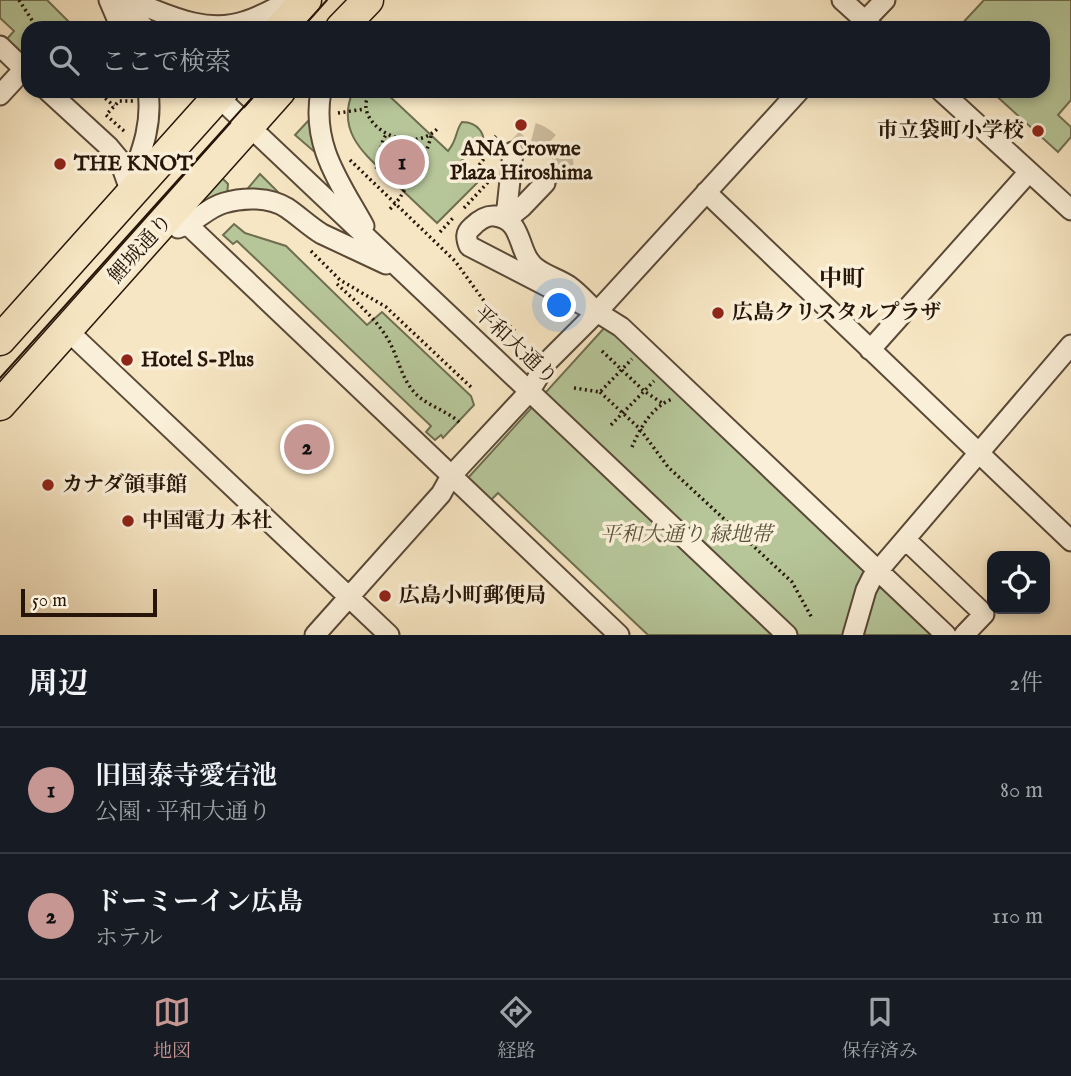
<!DOCTYPE html>
<html lang="ja">
<meta charset="utf-8">
<style>
:root{--surface:#171b24;--page:#242831;--text:#f1f3f6;--muted:#9ea1a6;--line:#363941;--accent:#c59692}
body{margin:0;font-family:"IM FELL English","Noto Serif JP",serif;background:var(--page);color:var(--text)}
.controls{position:absolute;right:21px;bottom:21px;display:grid;overflow:hidden;border-radius:14px;box-shadow:0 4px 10px #0003}
.controls button{width:63px;height:63px;display:grid;place-items:center;padding:0;border:0;border-bottom:2px solid var(--line);background:var(--surface);color:var(--text);font:35px sans-serif}
.scale{position:absolute;left:21px;bottom:18px;width:136px;box-sizing:border-box;padding-left:7px;border:4px solid #261508;border-top:0;font-size:19px;line-height:24px;white-space:nowrap;color:#261508;-webkit-text-stroke:5px #faefd8;paint-order:stroke}
.you{position:absolute;left:560px;top:306px;width:24px;height:24px;margin:-18px;border:5px solid #fff;border-radius:50%;background:#1a73e8;box-shadow:0 0 0 10px #1a73e833}
.badge{display:grid;place-items:center;width:46px;height:46px;border-radius:50%;background:var(--accent);color:#111;font-size:23px;font-weight:700}
.pin{position:absolute;translate:-50% -50%;border:4px solid #fff;box-shadow:0 2px 7px #0006}
.list{margin:0;padding:0;list-style:none}
h2{display:flex;justify-content:space-between;align-items:center;height:91px;margin:0;padding:0 28px;font-size:30px}
h2 small{font-size:23px;font-weight:400;color:var(--muted)}
.list li{display:grid;grid-template-columns:46px 1fr auto;gap:21px;align-items:center;box-sizing:border-box;height:126px;padding:0 28px;border-top:2px solid var(--line)}
.list b{display:block;font-size:26px;white-space:nowrap}
.list p{margin:0;font-size:23px;white-space:nowrap;color:var(--muted)}
.list em{font-size:23px;font-style:normal;color:var(--muted)}
.icon{flex:none;width:38px;height:38px;fill:none;stroke:currentColor;stroke-width:2;stroke-linecap:round;stroke-linejoin:round}
.map{position:relative;flex:none;width:1071px;height:635px;overflow:hidden}
.search{position:absolute;background:var(--surface);box-shadow:0 4px 10px #0003;left:21px;right:21px;top:21px;height:77px;display:flex;align-items:center;gap:18px;box-sizing:border-box;padding:0 24px;border-radius:21px;color:var(--muted);font-size:26px}
.sheet{height:343px;background:var(--surface)}
nav{display:flex;justify-content:space-around;align-items:center;box-sizing:border-box;height:98px;border-top:2px solid var(--line);background:var(--surface);font-size:19px;color:var(--muted)}
nav a{display:grid;justify-items:center;gap:4px}
nav .on{color:var(--accent)}
.map>svg:first-child{display:block}
.green{fill:#b6c699;stroke:#6e6e50;stroke-width:2}
.lines{fill:none;stroke-linecap:round;stroke-linejoin:round}
.minor-tunnel{stroke:#cdbc9e;stroke-width:19;stroke-dasharray:19 10;stroke-linecap:butt}
.minor-casing{stroke:#5a4937;stroke-width:23}
.highway-casing{stroke:#261508;stroke-width:33}
.path{stroke:#261508;stroke-width:3.5;stroke-dasharray:2 3.5;stroke-linecap:butt}
.minor{stroke:#faefd8;stroke-width:19}
.highway{stroke:#f7e6c3;stroke-width:30}
.tram{stroke:#261508;stroke-width:2}
.poi-dot{fill:#8f2418;stroke:#faefd8;stroke-width:2.5}
.labels{text-anchor:middle;dominant-baseline:central;stroke-width:7;stroke-linejoin:round;paint-order:stroke}
.poi-label{font-size:21px;font-weight:bold;fill:#261508;stroke:#faefd8;text-anchor:start}
.street-label{font-size:21px;fill:#261508;stroke:#faefd8}
.park-label{font-size:21px;font-style:italic;fill:#58533b;stroke:#faefd8}
.neighbourhood-label{font-size:23px;font-weight:bold;fill:#261508;stroke:#faefd8}
</style>
<div class="map">
<svg width="1071" height="635" viewBox="0 0 1071 635">
<rect width="100%" height="100%" fill="#f7e6c3"/>
<filter id="stains"><feTurbulence type="fractalNoise" baseFrequency=".00286" numOctaves="4"/><feColorMatrix values="0 0 0 0 .2 0 0 0 0 .09 0 0 0 0 .02 0 0 0 .5 -.17"/></filter>
<radialGradient id="worn" r=".72"><stop offset=".6" stop-color="#630" stop-opacity="0"/><stop offset="1" stop-color="#630" stop-opacity=".3"/></radialGradient>
<path class="green" d="M0,0H47L75,28H28V61L6,40L14,31L0,18Z
M984,0H1071V100L1058,115L1071,127V137L1058,152L991,91H1043V28H958Z
M353,91H384L448,151C458,139 455,131 462,122C478,122 488,135 481,149L472,152L460,162L479,181L437,223C421,208 405,193 390,178C363,153 336,131 353,91Z
M308,121H311L317,154L295,135Z
M260,174L278,192L279,195L243,194Z
M221,177L228,184L227,196L203,205L200,204Z
M234,224L245,233L286,246L367,325L382,312L471,396L474,405L443,438L441,435L435,440L426,432L431,426L237,241L233,244L223,235Z
M606,326L937,635H648L498,493L490,501L467,479Z"/>
<g class="lines">
<path class="minor-tunnel" d="M513,152L532,132C544,134 561,151 564,163L545,183"/>
<g class="minor-casing">
<path id="minor" d="M109,0L121,28
M116,0L145,28
M130,0C167,15 206,35 246,21C262,16 277,7 291,0
M842,0L873,28
M858,28L885,0
M0,46L28,73
M48,91L109,147L119,159L129,187
M212,91L787,635
M321,91C311,145 339,181 364,226
M941,91L1071,210
M0,95L24,69
M128,189C140,155 153,127 148,91
M706,192L1071,541
M502,217L507,208L513,152
M507,219L522,207L545,183
M188,225L619,635
M178,228C196,223 206,208 224,203C244,197 270,197 287,208C299,216 310,227 322,234C343,244 365,254 386,264
M597,312C588,304 579,293 569,286C559,279 546,276 536,268C516,253 525,220 495,216C486,215 479,220 472,227C465,233 466,238 469,246L597,312L621,327L946,635
M67,330L389,635
M870,350L1029,172
M906,540L984,614L964,635
M315,635L441,494L451,476L529,392L548,361L597,312L799,91
M853,635L866,590L872,578L1071,345"/>
</g>
<g class="highway-casing">
<path id="highway" d="M280,28L306,0
M341,28L368,0
M0,340L223,91
M0,405L280,91"/>
</g>
<path class="path" d="M19,0L37,28
M97,91L114,106
M372,91C346,119 409,161 439,127
M338,113L365,109
M124,131L106,115L119,101H133
M350,160L455,261L487,305L515,331
M479,165C488,156 488,145 496,136
M376,169C383,159 378,146 386,135
M464,208L492,178
M390,209C402,197 401,195 409,182C418,166 427,154 431,136
M440,232L453,218
M311,251L340,280L386,307L473,389
M337,284C354,300 373,316 386,336C398,354 400,378 416,394C429,407 447,410 461,424
M602,351L644,391L662,403
M574,388L600,392L632,359
M600,392L640,429L668,467L792,582L812,618
M611,425L654,381
M632,447C640,428 652,407 672,399"/>
<use href="#minor" class="minor"/>
<use href="#highway" class="highway"/>
<path class="tram" d="M302,28L327,0
M0,378L258,91"/>
</g>
<g class="poi-dot">
<circle cx="521" cy="125" r="7"/>
<circle cx="1038" cy="131" r="7"/>
<circle cx="60" cy="164" r="7"/>
<circle cx="718" cy="313" r="7"/>
<circle cx="127" cy="360" r="7"/>
<circle cx="48" cy="485" r="7"/>
<circle cx="128" cy="521" r="7"/>
<circle cx="385" cy="596" r="7"/>
</g>
<g class="labels">
<g class="poi-label">
<text x="1024" y="131" text-anchor="end">市立袋町小学校</text>
<text x="521" y="149" text-anchor="middle">ANA Crowne<tspan x="521" dy="24">Plaza Hiroshima</tspan></text>
<text x="74" y="164">THE KNOT</text>
<text x="732" y="313">広島クリスタルプラザ</text>
<text x="141" y="360">Hotel S-Plus</text>
<text x="62" y="485">カナダ領事館</text>
<text x="142" y="521">中国電力 本社</text>
<text x="399" y="596">広島小町郵便局</text>
</g>
<g class="street-label">
<text transform="translate(141 249) rotate(-48)">鯉城通り</text>
<text transform="translate(515 346) rotate(43)">平和大通り</text>
</g>
<g class="park-label">
<text x="686" y="535">平和大通り 緑地帯</text>
</g>
<g class="neighbourhood-label">
<text x="842" y="279">中町</text>
</g>
</g>
<rect width="100%" height="100%" filter="url(#stains)"/>
<rect width="100%" height="100%" fill="url(#worn)"/>
</svg>
<div class="controls">
<button><svg class="icon" aria-label="locate" viewBox="0 0 24 24"><circle cx="12" cy="12" r="6"/><path d="M12 2v4M12 18v4M2 12h4M18 12h4"/></svg></button>
</div>
<div class="scale">50 m</div>
<div class="you"></div>
<div class="pin badge" style="left:402px;top:162px">1</div>
<div class="pin badge" style="left:307px;top:447px">2</div>
<div class="search"><svg class="icon" aria-label="search" viewBox="0 0 24 24"><circle cx="10" cy="10" r="6"/><path d="M15 15l6 6"/></svg>ここで検索</div>
</div>
<section class="sheet">
<h2>周辺<small>2件</small></h2>
<ul class="list">
<li><span class="badge">1</span><div><b>旧国泰寺愛宕池</b><p>公園 · 平和大通り</p></div><em>80 m</em></li>
<li><span class="badge">2</span><div><b>ドーミーイン広島</b><p>ホテル</p></div><em>110 m</em></li>
</ul>
</section>
<nav>
<a class="on"><svg class="icon" aria-label="map" viewBox="0 0 24 24"><path d="M3 6l6-2 6 2 6-2v14l-6 2-6-2-6 2zM9 4v14M15 6v14"/></svg>地図</a>
<a><svg class="icon" aria-label="directions" viewBox="0 0 24 24"><path d="M12 3l9 9-9 9-9-9zM9 14v-3h6M13 9l2 2-2 2"/></svg>経路</a>
<a><svg class="icon" aria-label="saved" viewBox="0 0 24 24"><path d="M7 4h10v16l-5-4-5 4z"/></svg>保存済み</a>
</nav>
